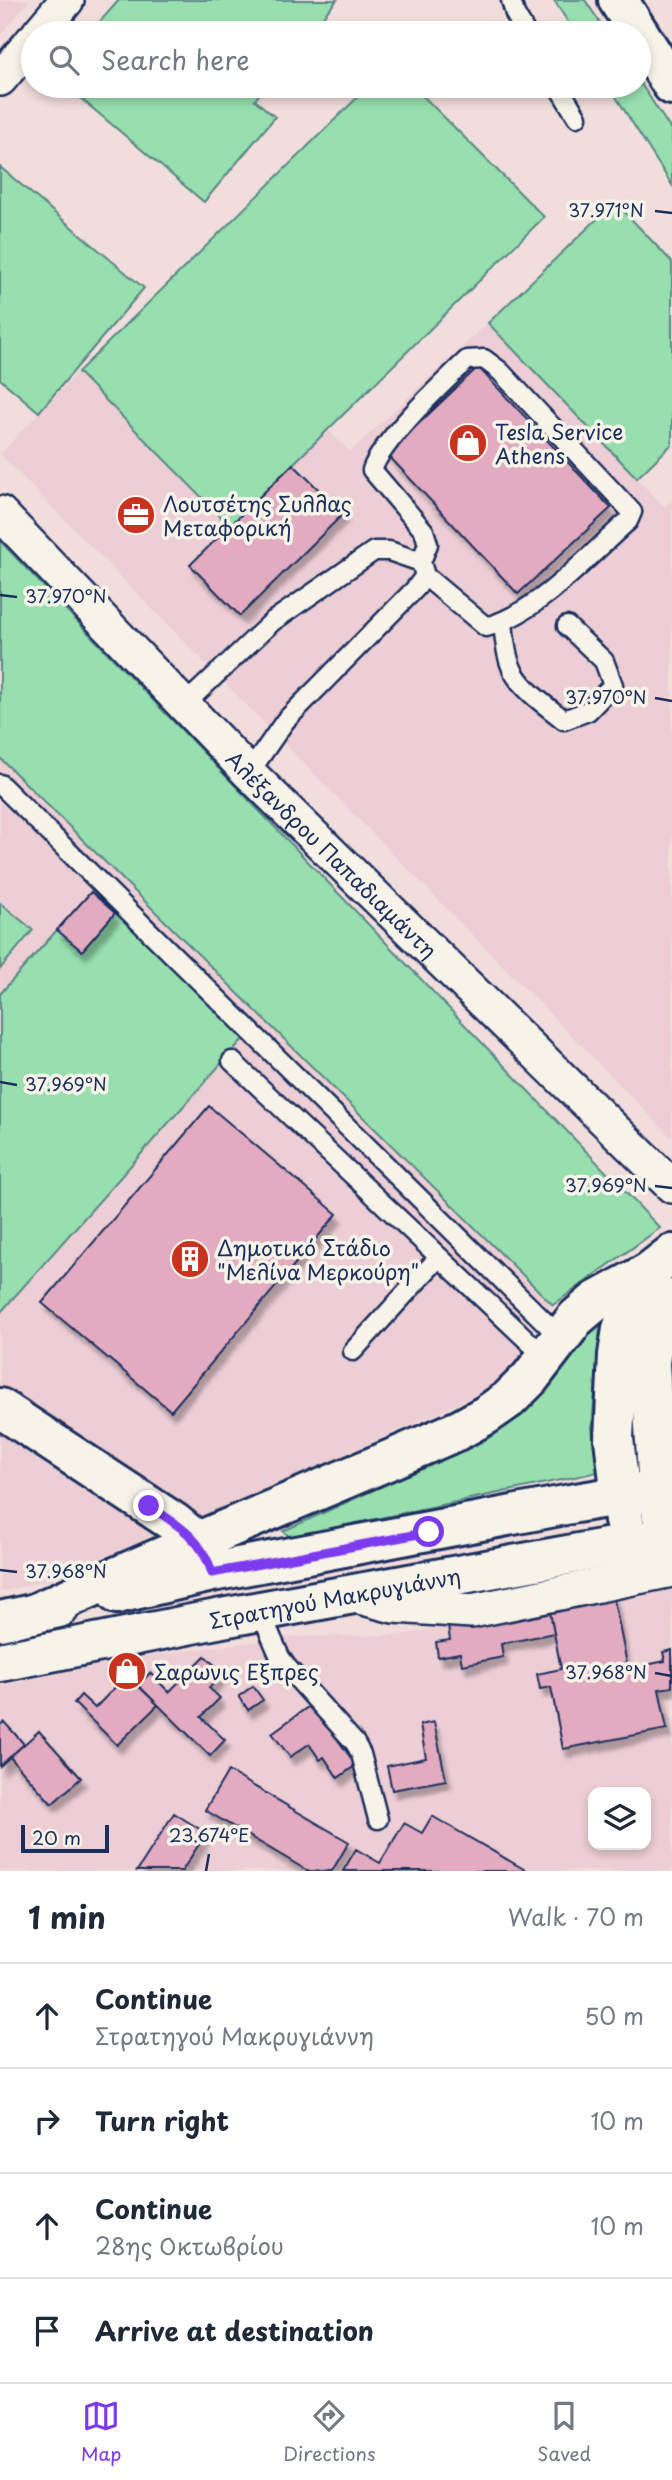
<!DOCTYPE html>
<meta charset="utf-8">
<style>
:root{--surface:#fff;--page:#f6f6f7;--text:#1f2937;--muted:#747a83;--line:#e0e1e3;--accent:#7c3aed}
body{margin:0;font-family:"Playpen Sans",sans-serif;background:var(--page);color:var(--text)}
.controls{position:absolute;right:21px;bottom:21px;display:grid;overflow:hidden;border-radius:14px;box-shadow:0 4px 10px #0003}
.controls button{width:63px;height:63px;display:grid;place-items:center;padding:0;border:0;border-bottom:2px solid var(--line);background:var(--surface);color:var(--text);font:35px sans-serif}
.scale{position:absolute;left:21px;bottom:18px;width:88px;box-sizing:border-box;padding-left:7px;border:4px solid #1b2f5e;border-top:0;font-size:19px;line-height:24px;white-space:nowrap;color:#1b2f5e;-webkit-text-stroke:5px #f7f3e8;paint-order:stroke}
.stop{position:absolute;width:21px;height:21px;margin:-16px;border:5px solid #7c3aed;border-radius:50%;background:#fff}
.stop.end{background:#7c3aed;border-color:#fff;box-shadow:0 2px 7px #0008}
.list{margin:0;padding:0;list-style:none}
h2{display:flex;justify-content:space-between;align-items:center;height:91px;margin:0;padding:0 28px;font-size:30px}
h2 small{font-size:23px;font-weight:400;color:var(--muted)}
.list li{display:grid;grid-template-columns:46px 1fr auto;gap:21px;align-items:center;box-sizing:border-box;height:105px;padding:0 28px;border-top:2px solid var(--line)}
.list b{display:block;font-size:26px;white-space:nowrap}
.list p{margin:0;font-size:23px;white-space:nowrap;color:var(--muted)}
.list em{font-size:23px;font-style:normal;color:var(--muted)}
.icon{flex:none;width:38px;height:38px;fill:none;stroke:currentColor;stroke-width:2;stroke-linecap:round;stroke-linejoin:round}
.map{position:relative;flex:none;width:672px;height:1871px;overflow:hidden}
.search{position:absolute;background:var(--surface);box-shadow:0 4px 10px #0003;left:21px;right:21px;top:21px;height:77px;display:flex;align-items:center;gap:18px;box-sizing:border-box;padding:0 24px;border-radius:38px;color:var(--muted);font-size:26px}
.sheet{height:511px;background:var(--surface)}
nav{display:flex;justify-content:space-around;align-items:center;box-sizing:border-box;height:98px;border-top:2px solid var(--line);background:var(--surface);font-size:19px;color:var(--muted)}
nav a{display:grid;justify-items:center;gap:4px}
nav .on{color:var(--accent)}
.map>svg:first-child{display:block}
.built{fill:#ecced4;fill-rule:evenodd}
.green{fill:#97dfae;stroke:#598786;stroke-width:2}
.building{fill:#e2abc0;stroke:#1b2f5e;stroke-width:2;filter:url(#shadow)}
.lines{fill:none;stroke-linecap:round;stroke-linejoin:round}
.lane-casing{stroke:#1b2f5e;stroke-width:23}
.street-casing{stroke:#1b2f5e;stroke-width:38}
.secondary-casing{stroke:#1b2f5e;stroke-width:44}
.highway-casing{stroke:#1b2f5e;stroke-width:44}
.lane{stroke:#f7f3e8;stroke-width:18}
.street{stroke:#f7f3e8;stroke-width:33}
.secondary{stroke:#f7f3e8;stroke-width:38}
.highway{stroke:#f7f3e8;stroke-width:38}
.route{stroke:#7c3aed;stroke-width:9}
.ticks{fill:none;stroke:#1b2f5e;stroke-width:2.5}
.labels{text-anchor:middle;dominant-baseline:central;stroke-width:7;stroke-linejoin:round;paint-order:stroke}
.poi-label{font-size:21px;fill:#1b2f5e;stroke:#f7f3e8;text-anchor:start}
.street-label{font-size:21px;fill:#1b2f5e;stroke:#f7f3e8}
.ticks-label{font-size:18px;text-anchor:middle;fill:#1b2f5e;stroke:#f7f3e8;stroke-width:7;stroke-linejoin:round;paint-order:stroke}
</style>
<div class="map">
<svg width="672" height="1871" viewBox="0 0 672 1871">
<defs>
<filter id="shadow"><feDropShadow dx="4.5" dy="8" stdDeviation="2" flood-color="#0004"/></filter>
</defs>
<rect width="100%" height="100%" fill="#f1dddc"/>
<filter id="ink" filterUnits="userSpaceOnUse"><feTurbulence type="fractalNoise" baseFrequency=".0143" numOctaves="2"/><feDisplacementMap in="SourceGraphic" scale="14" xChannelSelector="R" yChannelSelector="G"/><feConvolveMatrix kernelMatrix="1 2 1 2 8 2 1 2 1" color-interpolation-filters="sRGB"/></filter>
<g filter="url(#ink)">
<path class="built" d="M0,0H30L0,35Z
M489,322L664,507L672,501V1138L0,454L78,372L230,525L328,430L350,452Z
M0,758L553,1305L507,1337L520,1351V1360L493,1385L453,1406L82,1571L0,1592Z
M672,1584V1871H0V1686L145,1656L290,1637L400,1635ZM593,1792H646V1845H593Z"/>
<path class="green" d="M119,0H337L309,33H90Z
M554,0H585L607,33H575Z
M639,81L672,131V185L609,86H639Z
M66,86H266L255,100L275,117L204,202Z
M369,86H413L544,217L230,526L78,372Z
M0,167L144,288L39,412L0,379Z
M615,202L672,262V444L637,478L488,323Z
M0,541L660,1228L553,1305L0,758Z
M91,892L250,1031L0,1313V994Z
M0,903L33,930L0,969Z
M598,1324L600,1327L592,1428L598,1472L290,1537L283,1531L482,1441L517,1418L545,1392L583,1339Z"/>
<path class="building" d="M478,367L611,508L518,594L387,454Z
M293,464L343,514L240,616L190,565Z
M91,892L115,913L82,951L57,930Z
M209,1106L337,1214L171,1411L42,1303Z
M613,1595L628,1669L665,1661L663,1652L672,1650V1687L659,1689L667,1729L563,1749L551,1687L540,1689L537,1674L561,1669L549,1607Z
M549,1607L554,1633L501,1644L503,1657L462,1665L460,1653L438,1657L436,1642L450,1640L448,1626Z
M205,1656L223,1673L209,1688L220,1698L201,1717L225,1740L210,1756L138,1685L150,1673L169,1692Z
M127,1675L158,1705L117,1745L74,1703L81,1695L95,1708Z
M253,1686L263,1700L248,1710L239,1696Z
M312,1704L356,1765L338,1778L324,1757L320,1760L309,1744L290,1757L272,1733Z
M4,1722L24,1744L0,1766V1725Z
M434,1722L446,1780L392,1790L387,1766L426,1758L420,1725Z
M39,1731L81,1778L52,1804L10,1757Z
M228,1771L349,1842L332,1871H308L205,1810Z
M174,1813L206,1833L182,1871H137Z
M432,1816L527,1871H343L356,1849L380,1863L404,1823L422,1833Z"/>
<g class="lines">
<g class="lane-casing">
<path id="lane" d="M511,0L515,14L526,33
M558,86L577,117
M421,562L428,544L424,531L372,470C383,439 442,384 467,360L484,359L500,371L632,512L628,521C588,556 537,614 486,627L425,576
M503,623C505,640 506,661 516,676C527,693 548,707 564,720L588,711L613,685L604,661L567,626
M185,704L273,621L374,551H389L421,562L425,576L415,589L285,721L249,773
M0,784L561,1338
M232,1061L545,1357
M353,1351L439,1257
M260,1611L280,1657L286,1666L355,1743L361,1754L378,1819"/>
</g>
<g class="street-casing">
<g id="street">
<path d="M39,33L67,0"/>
<path d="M0,79L33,40"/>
<path id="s1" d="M0,513L249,773L672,1186"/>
<path d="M352,1595L394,1606L472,1611L672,1570"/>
</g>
</g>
<g class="secondary-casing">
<g id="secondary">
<path d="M618,0L672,85"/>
<path d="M0,1408L175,1523L197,1541L209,1560"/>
<path d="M624,1521L614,1439L618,1355L622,1329L630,1304L649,1272"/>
<path d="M117,1594L212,1572L576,1503L672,1487"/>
<path d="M33,1614C174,1549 317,1492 459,1430L486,1415L509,1399L530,1378L576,1318L596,1301L649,1272L672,1254"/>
<path d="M0,1621L59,1608"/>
<path id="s2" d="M0,1662L222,1618L672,1536"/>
</g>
</g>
<g class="highway-casing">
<path id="highway" d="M665,1537L658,1489L650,1363C653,1339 658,1320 672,1299"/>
</g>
<use href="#lane" class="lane"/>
<use href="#street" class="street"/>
<use href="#secondary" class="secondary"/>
<use href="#highway" class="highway"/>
</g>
</g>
<g class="lines" filter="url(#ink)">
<path class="route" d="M149,1506C178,1525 202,1538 212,1573L429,1532"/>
</g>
<path class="ticks" d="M655,211L672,213M0,595L17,597M655,698L672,701M0,1082L17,1085M655,1186L672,1188M0,1570L17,1572M655,1673L672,1676M206,1871L209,1854"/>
<defs>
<g id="shop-disc" transform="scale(2.0125)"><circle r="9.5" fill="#c8321e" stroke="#f7f3e8"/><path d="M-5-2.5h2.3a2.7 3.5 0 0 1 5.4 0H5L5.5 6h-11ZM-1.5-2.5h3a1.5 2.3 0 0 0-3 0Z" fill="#fff"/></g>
<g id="office-disc" transform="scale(2.0125)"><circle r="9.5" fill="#c8321e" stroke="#f7f3e8"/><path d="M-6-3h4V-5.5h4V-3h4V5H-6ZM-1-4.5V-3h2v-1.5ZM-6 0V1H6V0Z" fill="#fff"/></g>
<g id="building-disc" transform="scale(2.0125)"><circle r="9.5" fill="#c8321e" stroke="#f7f3e8"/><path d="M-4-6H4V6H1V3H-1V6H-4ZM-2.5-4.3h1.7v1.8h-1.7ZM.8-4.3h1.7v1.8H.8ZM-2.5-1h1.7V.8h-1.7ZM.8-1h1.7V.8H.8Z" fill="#fff"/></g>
</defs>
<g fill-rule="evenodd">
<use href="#shop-disc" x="468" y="443"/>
<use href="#office-disc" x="136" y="515"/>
<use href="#building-disc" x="190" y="1259"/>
<use href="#shop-disc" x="127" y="1671"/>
</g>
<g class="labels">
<g class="poi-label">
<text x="495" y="431">Tesla Service<tspan x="495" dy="24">Athens</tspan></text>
<text x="163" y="503">Λουτσέτης Συλλας<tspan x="163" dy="24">Μεταφορική</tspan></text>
<text x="217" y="1247">Δημοτικό Στάδιο<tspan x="217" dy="24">"Μελίνα Μερκούρη"</tspan></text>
<text x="154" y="1671">Σαρωνις Εξπρες</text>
</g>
<g class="street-label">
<text stroke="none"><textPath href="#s1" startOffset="476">Αλέξανδρου Παπαδιαμάντη</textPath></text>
<text stroke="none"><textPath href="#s2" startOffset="341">Στρατηγού Μακρυγιάννη</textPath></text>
</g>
</g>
<g class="ticks-label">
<text x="606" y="217">37.971°N</text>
<text x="66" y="603">37.970°N</text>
<text x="606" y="704">37.970°N</text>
<text x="66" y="1091">37.969°N</text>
<text x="606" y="1192">37.969°N</text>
<text x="66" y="1578">37.968°N</text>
<text x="606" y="1679">37.968°N</text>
<text x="209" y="1842">23.674°E</text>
</g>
</svg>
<div class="controls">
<button><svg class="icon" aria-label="layers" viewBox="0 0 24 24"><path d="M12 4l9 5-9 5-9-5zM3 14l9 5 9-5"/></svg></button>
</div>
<div class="scale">20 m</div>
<div class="stop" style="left:429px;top:1532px"></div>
<div class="stop end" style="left:149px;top:1506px"></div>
<div class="search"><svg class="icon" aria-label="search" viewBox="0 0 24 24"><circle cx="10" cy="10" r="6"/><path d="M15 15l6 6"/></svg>Search here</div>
</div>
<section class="sheet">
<h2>1 min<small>Walk · 70 m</small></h2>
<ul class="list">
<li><svg class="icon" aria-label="ahead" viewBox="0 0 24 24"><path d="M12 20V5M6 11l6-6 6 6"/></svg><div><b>Continue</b><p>Στρατηγού Μακρυγιάννη</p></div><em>50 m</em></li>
<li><svg class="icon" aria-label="right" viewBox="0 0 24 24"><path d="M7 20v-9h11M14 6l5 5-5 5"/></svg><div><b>Turn right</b></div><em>10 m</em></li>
<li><svg class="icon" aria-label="ahead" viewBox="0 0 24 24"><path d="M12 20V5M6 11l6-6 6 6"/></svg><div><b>Continue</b><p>28ης Οκτωβρίου</p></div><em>10 m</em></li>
<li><svg class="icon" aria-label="arrive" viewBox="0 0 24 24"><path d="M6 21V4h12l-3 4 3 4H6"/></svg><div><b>Arrive at destination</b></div></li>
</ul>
</section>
<nav>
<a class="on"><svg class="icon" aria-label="map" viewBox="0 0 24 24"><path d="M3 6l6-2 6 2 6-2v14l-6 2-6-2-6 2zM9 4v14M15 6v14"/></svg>Map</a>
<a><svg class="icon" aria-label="directions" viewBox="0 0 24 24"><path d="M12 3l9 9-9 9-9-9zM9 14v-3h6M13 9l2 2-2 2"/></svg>Directions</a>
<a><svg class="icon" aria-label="saved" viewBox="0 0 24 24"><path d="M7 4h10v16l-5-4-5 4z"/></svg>Saved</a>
</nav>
